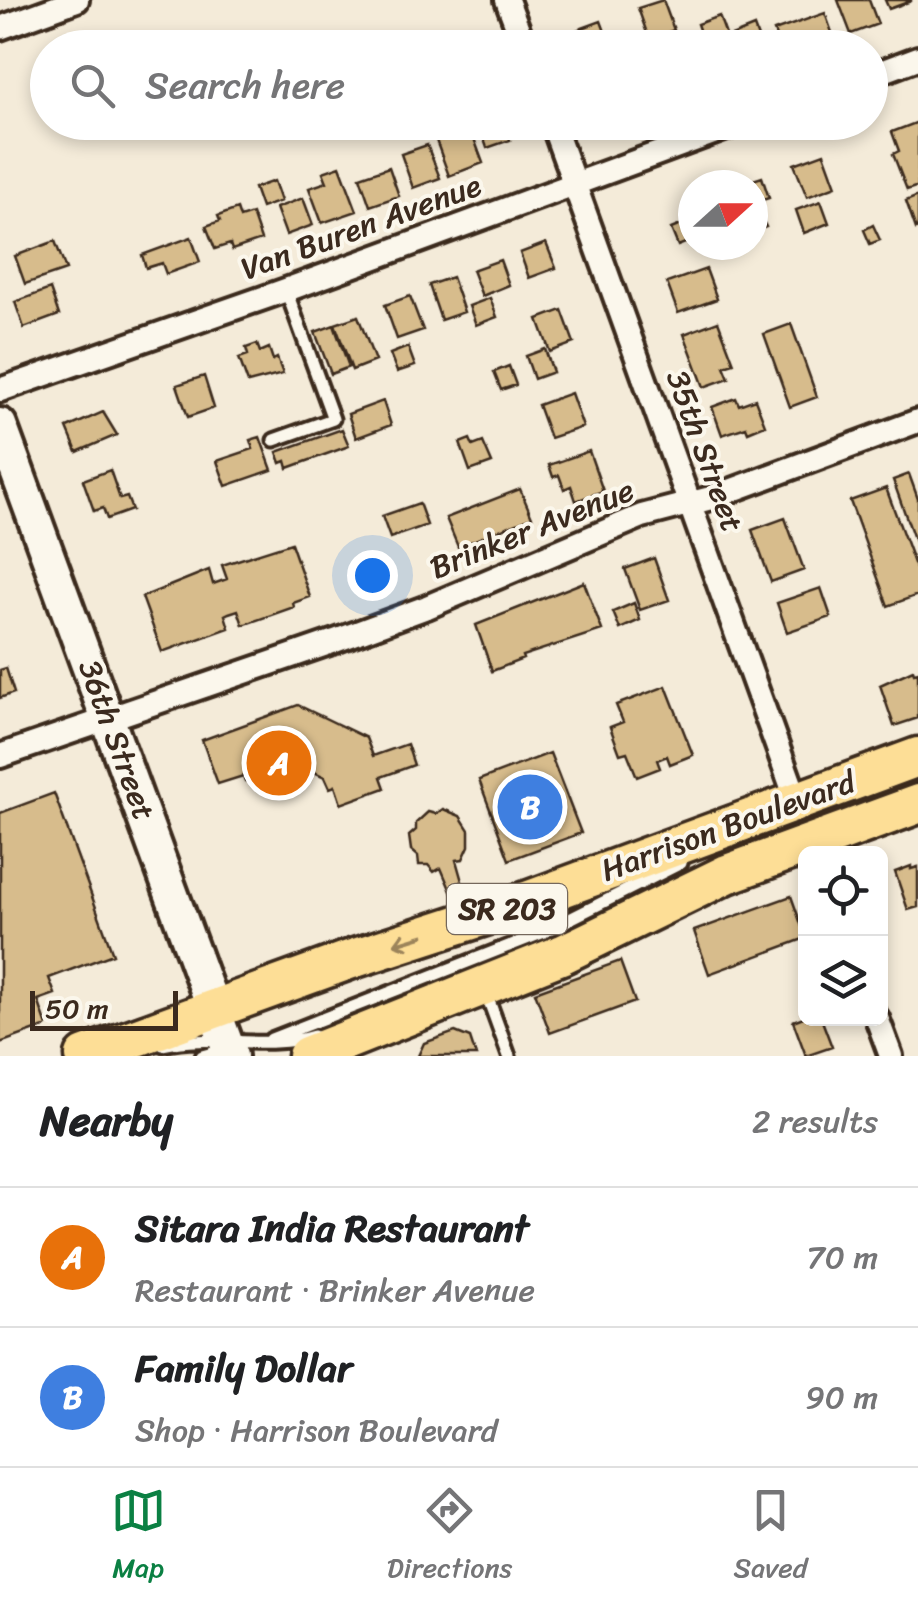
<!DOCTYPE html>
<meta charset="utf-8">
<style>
:root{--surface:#fff;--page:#f2f2f2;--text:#202124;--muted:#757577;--line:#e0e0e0;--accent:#0b8043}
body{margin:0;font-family:Sriracha,sans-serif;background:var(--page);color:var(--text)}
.controls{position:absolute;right:30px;bottom:30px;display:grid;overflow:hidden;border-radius:15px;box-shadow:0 5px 15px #0003}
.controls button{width:90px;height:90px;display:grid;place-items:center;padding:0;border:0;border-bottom:2px solid var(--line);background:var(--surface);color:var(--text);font:50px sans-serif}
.compass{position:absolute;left:678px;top:170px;width:90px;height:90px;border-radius:50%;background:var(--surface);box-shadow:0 5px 15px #0003;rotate:69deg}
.scale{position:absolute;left:30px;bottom:25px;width:148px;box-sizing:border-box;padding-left:10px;border:5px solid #3b2a1e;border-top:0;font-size:28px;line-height:35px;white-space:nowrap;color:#3b2a1e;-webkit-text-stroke:8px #fbf7ec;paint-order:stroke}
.you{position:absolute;left:372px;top:575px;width:35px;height:35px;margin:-25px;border:8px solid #fff;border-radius:50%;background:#1a73e8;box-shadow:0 0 0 15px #1a73e833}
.badge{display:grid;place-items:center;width:65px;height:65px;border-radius:50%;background:var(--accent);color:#fff;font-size:32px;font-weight:700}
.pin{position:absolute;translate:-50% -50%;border:5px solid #fff;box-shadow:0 2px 10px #0006}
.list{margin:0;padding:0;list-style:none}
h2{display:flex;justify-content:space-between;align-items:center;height:130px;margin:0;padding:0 40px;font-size:42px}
h2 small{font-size:32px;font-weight:400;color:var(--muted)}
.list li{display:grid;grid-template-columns:65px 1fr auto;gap:30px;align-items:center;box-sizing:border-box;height:140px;padding:0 40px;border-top:2px solid var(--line)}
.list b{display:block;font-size:38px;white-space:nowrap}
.list p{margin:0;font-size:32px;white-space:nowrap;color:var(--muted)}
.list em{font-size:32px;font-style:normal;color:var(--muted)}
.icon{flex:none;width:55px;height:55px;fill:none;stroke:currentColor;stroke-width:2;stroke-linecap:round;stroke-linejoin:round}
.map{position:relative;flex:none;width:918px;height:1056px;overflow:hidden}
.search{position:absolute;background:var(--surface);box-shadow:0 5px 15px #0003;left:30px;right:30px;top:30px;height:110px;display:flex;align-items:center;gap:25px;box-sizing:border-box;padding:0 35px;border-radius:55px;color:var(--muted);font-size:38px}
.sheet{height:410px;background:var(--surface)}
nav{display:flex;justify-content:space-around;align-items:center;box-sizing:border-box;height:140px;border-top:2px solid var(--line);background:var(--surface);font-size:28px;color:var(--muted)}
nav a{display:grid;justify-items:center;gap:5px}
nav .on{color:var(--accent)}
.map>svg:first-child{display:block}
.building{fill:#d7bc8c;stroke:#3b2a1e;stroke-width:2.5}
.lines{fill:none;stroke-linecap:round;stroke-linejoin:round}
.lane-casing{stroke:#3b2a1e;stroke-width:19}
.street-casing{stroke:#3b2a1e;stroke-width:30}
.secondary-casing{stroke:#3b2a1e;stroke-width:40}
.primary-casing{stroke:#3b2a1e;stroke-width:45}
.lane{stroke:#fbf7ec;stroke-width:11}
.street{stroke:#fbf7ec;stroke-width:22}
.secondary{stroke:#fbf7ec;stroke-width:32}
.primary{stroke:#fdde96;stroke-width:38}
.oneway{stroke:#9c845a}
.labels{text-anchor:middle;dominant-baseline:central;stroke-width:8;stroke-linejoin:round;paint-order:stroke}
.shield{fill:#fbf7ec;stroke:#75685c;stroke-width:2.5}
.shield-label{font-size:30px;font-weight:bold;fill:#3b2a1e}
.street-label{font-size:32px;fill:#3b2a1e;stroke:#fbf7ec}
</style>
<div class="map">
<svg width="918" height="1056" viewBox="0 0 918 1056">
<rect width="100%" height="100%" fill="#f4ebd9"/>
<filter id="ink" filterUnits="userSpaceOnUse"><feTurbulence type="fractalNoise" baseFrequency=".01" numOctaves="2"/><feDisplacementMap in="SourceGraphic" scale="20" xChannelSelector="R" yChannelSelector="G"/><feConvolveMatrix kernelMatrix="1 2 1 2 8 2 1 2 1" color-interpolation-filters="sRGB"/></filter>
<g filter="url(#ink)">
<path class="building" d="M663,0L674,30L649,39L638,8Z
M838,0H869L878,24L851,34Z
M885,0H911V1L889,9Z
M825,13L834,38L810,48H795L794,45L780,48L774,31Z
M719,16L726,35L704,44L697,24Z
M601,21L607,37L615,34L620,48H580L574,31Z
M754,27L762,48H727L724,39Z
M692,40L694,48L670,47Z
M459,122H468L483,163L449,176L433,132Z
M478,122H503L510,140L487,148Z
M918,122V186L907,190L893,154L899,151L892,132Z
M427,145L440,178L413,188L401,154Z
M824,153L836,186L807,197L794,164Z
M340,166L357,211L322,223L309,188L327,182L323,172Z
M389,167L399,196L370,206L360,177Z
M762,177L769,198L753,203V185H738Z
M274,181L281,201L261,208L254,188Z
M918,196V228L916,229L906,201Z
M303,198L313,225L286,235L276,208Z
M821,201L829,223L804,233L796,210Z
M237,209L240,218L252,214L261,240L232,250L230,244L215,249L206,226L220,221L218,216Z
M762,218L766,227L753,232V221Z
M693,220V240L678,246L671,229Z
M873,225L880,240L870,244L864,230Z
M191,237L200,262L166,274L162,263L146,268L142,255Z
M55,241L66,270L25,284L15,256Z
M546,243L556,268L529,278L520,253Z
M500,260L509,285L482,296L472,270Z
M706,269L717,299L678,313L667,283Z
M452,277L464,312L441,320L429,285Z
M50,289L59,315L24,328L15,302Z
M410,296L423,330L397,339L385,305Z
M490,298L497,317L476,325L469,306Z
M562,310L574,343L550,352L538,319Z
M358,316L375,361L352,370L335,324Z
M718,321L734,363L724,366L729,378L704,387L684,334Z
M791,324L817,397L790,407L764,334Z
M334,325L349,367L331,374L315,332Z
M257,344L260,352L269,348L273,360L277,358L283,374L248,383L239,358L248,355L246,348Z
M408,347L415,366L397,372L390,354Z
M545,349L553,372L534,379L526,356Z
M509,366L516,385L501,390L494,372Z
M204,376L214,408L188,417L177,385Z
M571,393L583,427L550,438L538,405Z
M736,398L739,405L755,399L765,425L748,432L746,427L722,435L712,407Z
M383,401L391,425L356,438L348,414Z
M103,412L117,435L77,452L67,428Z
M342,429L349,446L288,468L286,461L281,463L277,452Z
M260,437L272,470L226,486L217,461L253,449L250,440Z
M470,439L473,446L483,442L492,463L470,471L460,443Z
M589,451L603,491L576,501L571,486L564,489L559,475L553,477L549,465Z
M110,470L120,499L127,497L132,510L107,519L103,508L94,511L83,480Z
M909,474L918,499V550L893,480Z
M886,488L918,574V595L888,606L850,501Z
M520,489L532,517L458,547L446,518Z
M419,503L427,525L390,538L382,516Z
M785,518L804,570L771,582L752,530Z
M291,543L310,597L293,603L294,607L243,625L238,610L229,613L225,615L229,628L162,652L142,597L209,570L213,584L227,579L222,565Z
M654,558L669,600L640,610L625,569Z
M584,582L602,630L522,656L523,659L492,671L476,625Z
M821,588L831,617L787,632L777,603Z
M634,603L640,620L620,629L613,612Z
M6,668L14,693L0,698V670Z
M913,670L914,673L918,672V718L894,726L880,685Z
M666,686L693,755L670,764L667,756L657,760L660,768L637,777L627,752L620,754L610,727L623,722L616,705Z
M298,705L366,738L373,756L407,744L414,765L381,777L385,788L341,804L335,786L330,788L325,777L295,763L245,781L243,776L218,784L202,740Z
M550,753L581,833L509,860L479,780Z
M54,793L113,954L49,978L55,994L38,1000L47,1026L0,1043V813Z
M443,809L460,816L469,830V846L463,859L456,860L467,899L456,903L441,868L434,872L428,865H419L418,856L411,850L409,836L416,830V823L428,812L436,814Z
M911,866V869L918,867V907L908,910L895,872Z
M791,896L806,938L709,974L694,931Z
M620,961L635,1002L550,1033L535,992Z
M806,1016L821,1018L832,1047L806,1056L793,1021Z
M455,1032L470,1038L476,1056H418L424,1043Z"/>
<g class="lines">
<g class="lane-casing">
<path id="lane" d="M274,440L333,419L286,290
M485,990L509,1056
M271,1039L542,933L681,863
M163,1045C213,1033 265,1051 314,1036
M202,1056L224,1050"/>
</g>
<g class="street-casing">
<path id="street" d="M507,0L525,48
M0,28L77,0
M870,76L918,58
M552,122L797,801
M0,390L286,290L743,122
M0,756L335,641L427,607L642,516L711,498L918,421
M877,1018L891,1056"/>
</g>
<g class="secondary-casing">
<path id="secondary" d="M0,425L231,1056"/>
</g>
<g class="primary-casing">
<path id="primary" d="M85,1056L349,960L494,913L918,757
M307,1056L563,954L727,874L918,804"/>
</g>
<use href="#lane" class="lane"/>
<use href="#street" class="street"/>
<use href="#secondary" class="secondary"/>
<use href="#primary" class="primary"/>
</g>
<defs><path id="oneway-shaft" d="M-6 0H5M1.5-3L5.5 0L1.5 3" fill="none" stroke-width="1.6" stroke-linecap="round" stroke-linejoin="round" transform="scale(2.5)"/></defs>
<use class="oneway" href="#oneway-shaft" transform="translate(409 940) rotate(163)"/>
</g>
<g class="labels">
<rect class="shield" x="447" y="884" width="120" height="50" rx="8"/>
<g class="shield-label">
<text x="507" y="909">SR 203</text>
</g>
<g class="street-label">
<text transform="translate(361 227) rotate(-20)">Van Buren Avenue</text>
<text transform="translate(705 451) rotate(70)">35th Street</text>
<text transform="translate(532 529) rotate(-22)">Brinker Avenue</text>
<text transform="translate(117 740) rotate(70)">36th Street</text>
<text transform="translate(728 826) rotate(-20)">Harrison Boulevard</text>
</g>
</g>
</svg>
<div class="controls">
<button><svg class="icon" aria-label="locate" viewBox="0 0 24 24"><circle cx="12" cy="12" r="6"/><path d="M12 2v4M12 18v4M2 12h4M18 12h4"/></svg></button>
<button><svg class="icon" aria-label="layers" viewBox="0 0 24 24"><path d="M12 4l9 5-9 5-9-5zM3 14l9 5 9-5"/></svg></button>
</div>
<svg class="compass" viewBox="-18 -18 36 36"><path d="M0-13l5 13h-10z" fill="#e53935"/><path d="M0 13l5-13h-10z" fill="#757577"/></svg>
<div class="scale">50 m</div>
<div class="you"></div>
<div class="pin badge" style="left:279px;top:763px;background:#e8710a">A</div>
<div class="pin badge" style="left:530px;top:807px;background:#3f7fe0">B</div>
<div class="search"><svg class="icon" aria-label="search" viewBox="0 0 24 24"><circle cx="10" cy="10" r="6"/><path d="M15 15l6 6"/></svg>Search here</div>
</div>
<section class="sheet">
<h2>Nearby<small>2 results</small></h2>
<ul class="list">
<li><span class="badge" style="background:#e8710a">A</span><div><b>Sitara India Restaurant</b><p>Restaurant · Brinker Avenue</p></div><em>70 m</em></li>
<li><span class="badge" style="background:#3f7fe0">B</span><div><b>Family Dollar</b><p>Shop · Harrison Boulevard</p></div><em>90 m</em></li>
</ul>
</section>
<nav>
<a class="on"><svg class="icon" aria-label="map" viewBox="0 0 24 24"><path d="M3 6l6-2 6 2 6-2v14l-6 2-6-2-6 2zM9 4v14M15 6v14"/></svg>Map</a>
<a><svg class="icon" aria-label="directions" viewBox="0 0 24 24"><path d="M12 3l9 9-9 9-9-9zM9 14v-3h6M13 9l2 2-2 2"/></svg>Directions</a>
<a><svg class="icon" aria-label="saved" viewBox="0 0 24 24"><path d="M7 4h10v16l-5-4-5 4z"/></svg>Saved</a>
</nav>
